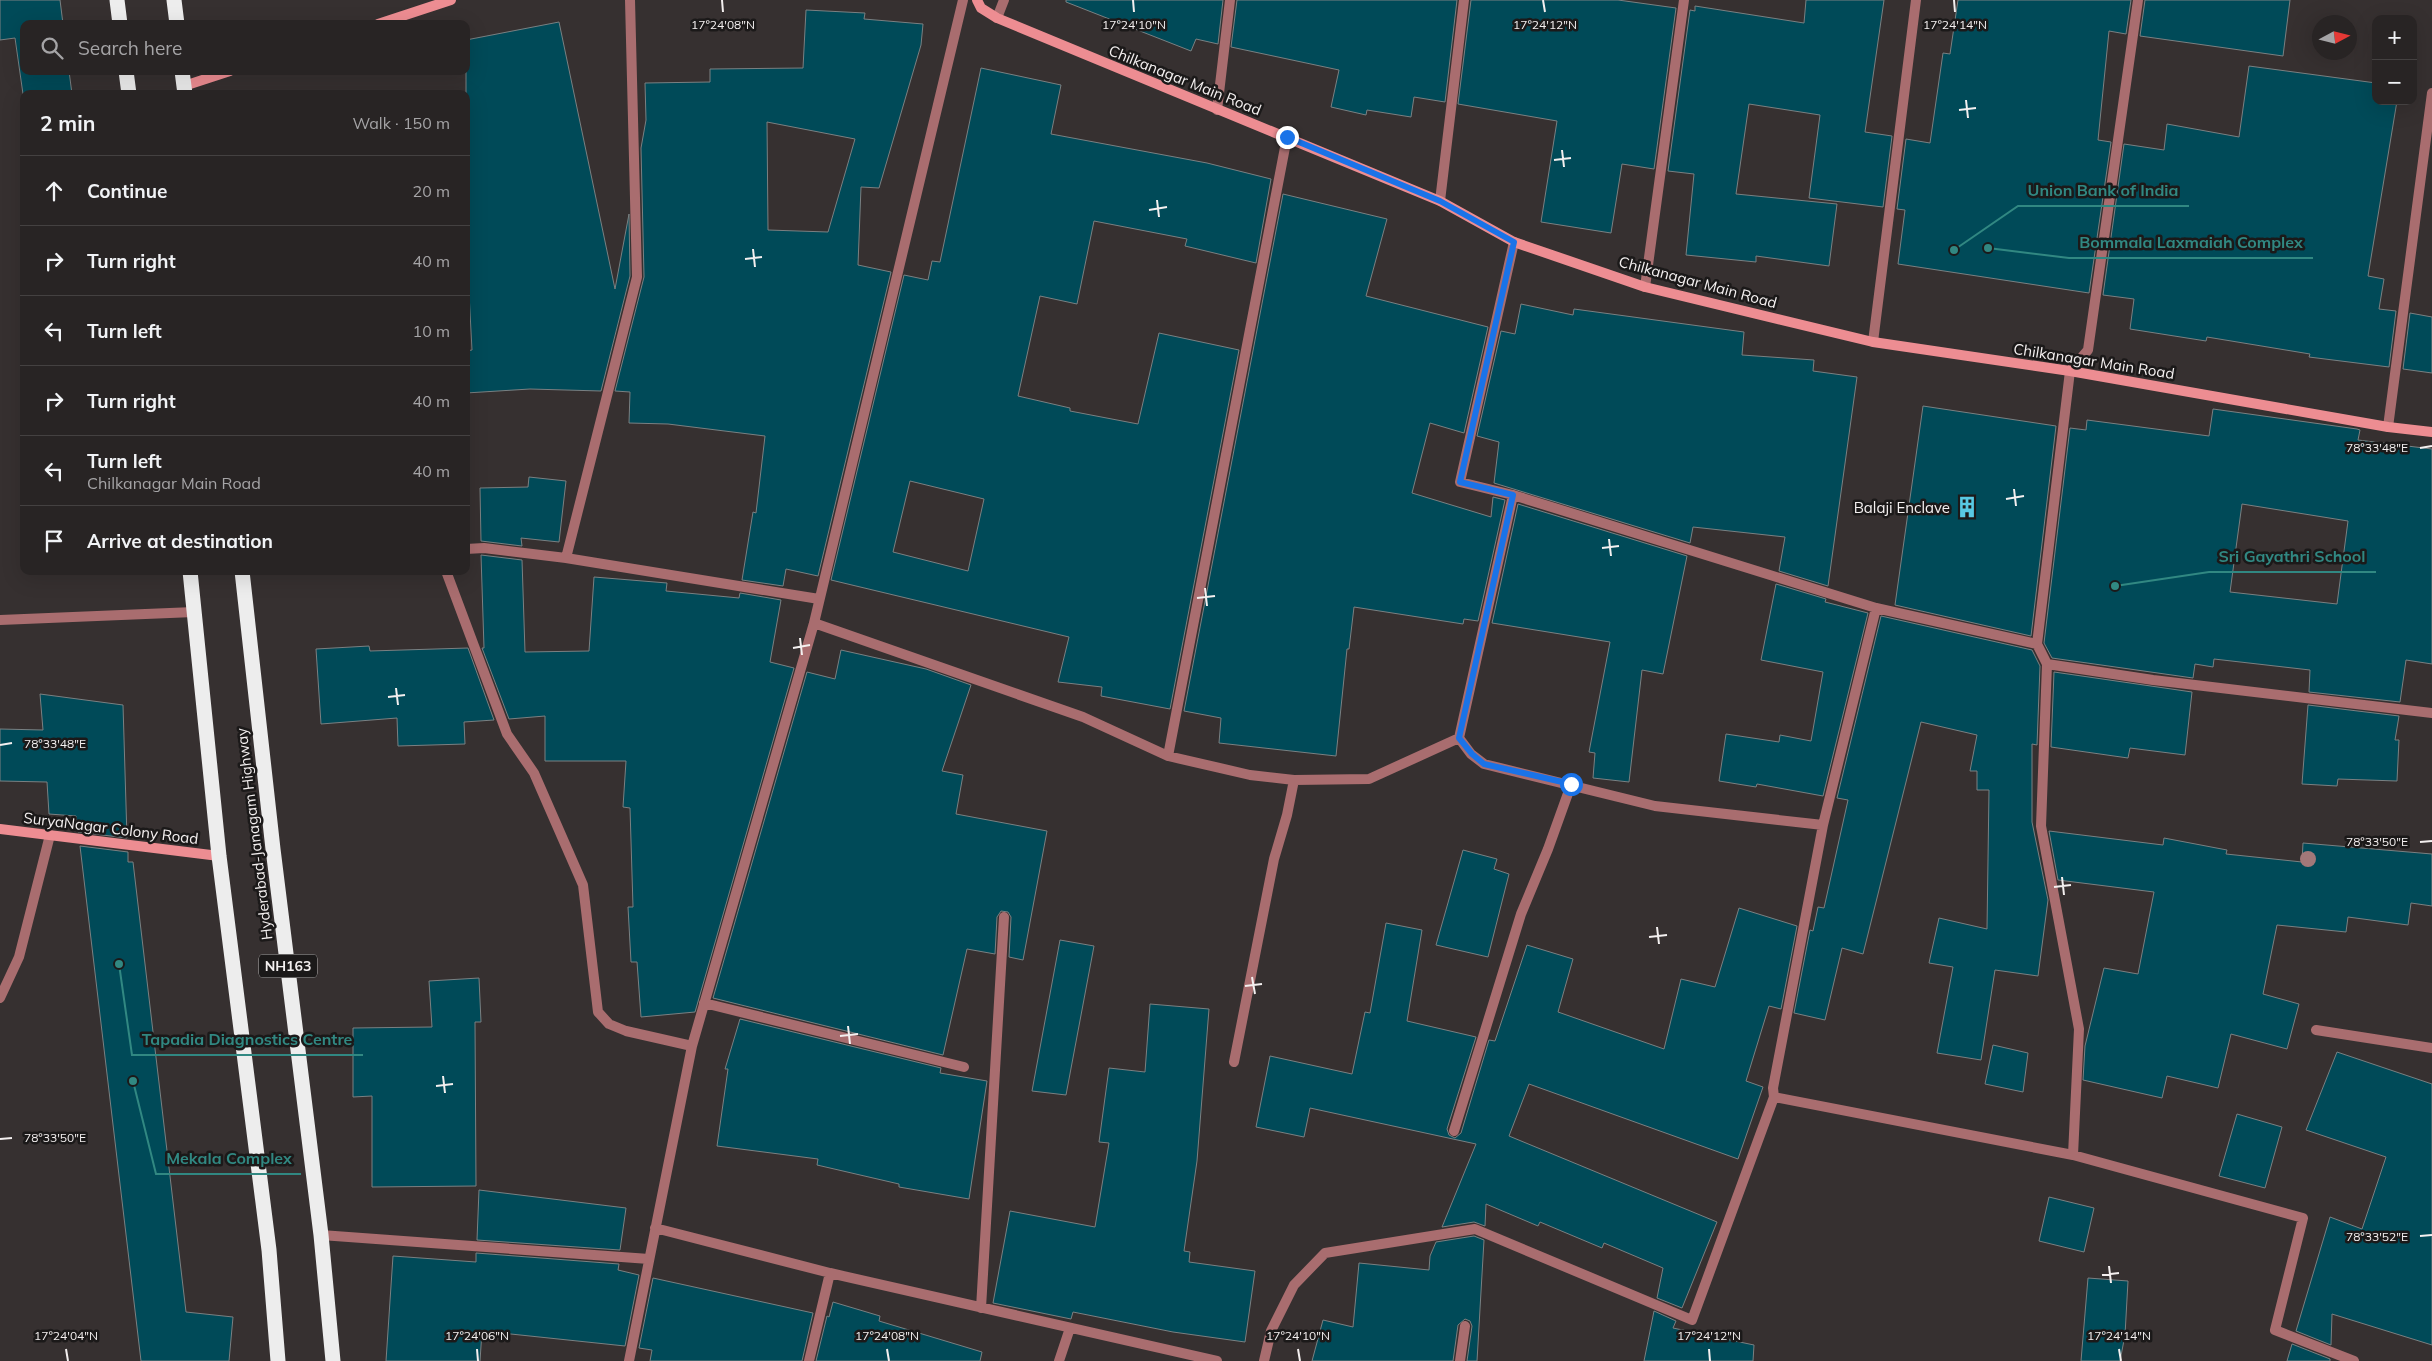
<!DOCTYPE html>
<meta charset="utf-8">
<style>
:root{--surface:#282424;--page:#302c2c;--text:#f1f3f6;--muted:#a5a4a6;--line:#444141}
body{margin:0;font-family:Mulish,sans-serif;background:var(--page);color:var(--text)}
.controls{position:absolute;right:15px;top:15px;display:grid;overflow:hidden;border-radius:10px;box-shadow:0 5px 20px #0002}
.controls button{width:45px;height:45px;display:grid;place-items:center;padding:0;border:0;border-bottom:1px solid var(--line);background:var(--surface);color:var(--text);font:25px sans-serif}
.compass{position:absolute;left:2312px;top:15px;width:45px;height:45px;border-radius:50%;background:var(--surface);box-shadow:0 5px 20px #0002;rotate:83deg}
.stop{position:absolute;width:15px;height:15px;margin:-11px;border:4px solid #1a73e8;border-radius:50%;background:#fff}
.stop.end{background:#1a73e8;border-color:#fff;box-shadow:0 1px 5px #0008}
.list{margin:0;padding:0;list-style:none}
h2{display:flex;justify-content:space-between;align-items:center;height:65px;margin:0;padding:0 20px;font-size:21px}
h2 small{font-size:16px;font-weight:400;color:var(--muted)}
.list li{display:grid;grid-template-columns:32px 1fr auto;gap:15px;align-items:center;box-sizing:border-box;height:70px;padding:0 20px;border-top:1px solid var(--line)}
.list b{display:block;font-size:19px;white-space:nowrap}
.list p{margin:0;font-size:16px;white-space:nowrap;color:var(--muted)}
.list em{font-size:16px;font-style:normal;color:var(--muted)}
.icon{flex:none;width:28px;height:28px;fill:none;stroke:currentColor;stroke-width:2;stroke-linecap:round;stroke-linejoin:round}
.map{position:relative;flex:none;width:2432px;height:1361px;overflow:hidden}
.search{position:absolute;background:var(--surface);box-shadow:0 5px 20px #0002;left:20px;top:20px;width:450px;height:55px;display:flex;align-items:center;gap:12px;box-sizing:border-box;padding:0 18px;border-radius:10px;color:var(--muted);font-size:19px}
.panel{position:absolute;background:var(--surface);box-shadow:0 5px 20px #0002;left:20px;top:90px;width:450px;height:485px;border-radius:10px}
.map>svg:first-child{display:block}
.building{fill:#004a58;stroke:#7a8082;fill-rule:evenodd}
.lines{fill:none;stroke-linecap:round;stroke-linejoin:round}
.lane{stroke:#a96d6f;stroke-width:10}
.street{stroke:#a96d6f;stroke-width:10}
.secondary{stroke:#ed8d92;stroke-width:10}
.highway{stroke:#ededed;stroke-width:15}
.tree{fill:#a27879}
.route{stroke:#1a73e8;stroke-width:6}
.ticks{fill:none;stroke:#f4f0f0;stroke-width:2}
.labels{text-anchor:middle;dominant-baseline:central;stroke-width:5;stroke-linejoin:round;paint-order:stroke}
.shield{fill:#1b1919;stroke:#b3b0b0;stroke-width:1}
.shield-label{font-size:14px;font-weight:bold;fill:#f4f0f0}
.street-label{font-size:15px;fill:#f4f0f0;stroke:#1b1919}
.poi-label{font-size:15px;fill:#f4f0f0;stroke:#1b1919;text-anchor:end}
.ticks-label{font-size:12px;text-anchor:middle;fill:#f4f0f0;stroke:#1b1919;stroke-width:5;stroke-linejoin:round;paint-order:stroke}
.leader{fill:none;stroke:#318882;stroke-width:2}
.callout-dot{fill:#318882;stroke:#1b1919;stroke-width:2}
.callout-label{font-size:16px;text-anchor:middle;font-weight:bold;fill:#318882;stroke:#1b1919;stroke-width:5;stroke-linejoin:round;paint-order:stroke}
</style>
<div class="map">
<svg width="2432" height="1361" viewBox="0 0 2432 1361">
<rect width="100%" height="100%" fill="#363030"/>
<path class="building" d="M0,0H60L63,24H24V71H69L72,94H23L15,38L0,40Z
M1066,0H1223L1218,44L1196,39L1191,51L1066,2Z
M1237,0H1457L1445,102L1414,97L1411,117L1367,110L1366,115L1331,107L1339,70L1231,47Z
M1471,0H1618L1676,8L1654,169L1622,164L1611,233L1541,222L1557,121L1458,104Z
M1806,0H1884L1865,132L1892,136L1883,207L1809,198L1820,115L1749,104L1736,194L1837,204L1829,266L1756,256V262L1686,255L1694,174L1668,171L1690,10L1695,11V6L1804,23Z
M1958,0H2131L2126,34L2109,31L2098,140L2111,142L2089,293L1898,264L1905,210L1897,209L1906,139L1930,143L1943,53L1950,54Z
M2145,0H2290L2283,56L2140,36Z
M806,10L865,13L864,19L923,24L921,45L879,188L861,187L858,265L891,272L818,576L786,569L783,586L742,580L753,512L756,513L765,436L668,424L629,423L630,392L615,391L644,277L641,148L646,120L645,83L710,82V69L803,68ZM767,122L855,139L828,232L768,230Z
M559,22L615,289L629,214L630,276L601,391L530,389L466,393V351L472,350L466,236V40Z
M2249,66L2376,83V101H2397L2368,276L2384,279L2379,309L2396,311L2389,367L2309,357L2310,354L2207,337L2206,341L2130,329L2134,299L2103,295L2124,144L2164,150L2167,124L2239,137Z
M981,68L1061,85L1051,134L1207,163L1271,179L1256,263L1185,246L1187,239L1094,221L1077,304L1040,296L1018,396L1070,408V411L1138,424L1159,333L1239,350L1170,709L1101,696L1102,687L1058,682L1069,637L831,580L904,275L928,280L932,261L940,262ZM910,481L984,499L968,571L893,552Z
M1283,194L1387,219L1366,296L1488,327L1464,433L1430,423L1412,493L1491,517L1493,497L1505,500L1478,621L1464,619L1463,624L1354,607L1349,649H1347L1336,756L1219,743L1221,718L1184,711Z
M1521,304L1573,315L1574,309L1744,332L1742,355L1814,360L1813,371L1857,377L1828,586L1779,571L1785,537L1693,527L1690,543L1494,483L1499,442L1477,436L1501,331L1515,334Z
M2410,313L2432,317V373L2403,369Z
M1923,406L2056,426L2031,636L1895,605Z
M2213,409L2357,429L2360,430L2358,440L2432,449V664L2406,660L2400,702L2309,692L2310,670L2214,659L2213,667L2195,664L2193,678L2052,658L2044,643L2070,428L2086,430L2087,420L2209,436ZM2242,504L2348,521L2337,604L2230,592Z
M529,477L566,481L559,542L521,538L522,546L481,541L480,488L528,487Z
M1518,504L1687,556L1663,674L1642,670L1629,782L1593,778L1595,753L1589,752L1610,642L1492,623Z
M481,555L522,560L525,652L589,651L594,577L667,583L666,591L739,598L740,593L781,600L770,662L794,668L695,1012L641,1017L637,962H631L628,907H633L630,808L623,807L626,761H545V716L509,719L482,648H484Z
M1776,584L1826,599L1825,602L1868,613L1823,796L1757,784L1756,787L1719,781L1726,734L1779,742L1780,735L1811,741L1823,672L1761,660Z
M1881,616L2032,650L2040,666L2037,745L2032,744V822L2048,900L2038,976L1995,970L1981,1060L1937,1053L1953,967L1929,963L1939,918L1987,929L1989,790H1977V771H1970L1977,735L1921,722L1863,954L1842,948L1825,1020L1794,1013L1810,930L1813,931L1818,907L1824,908L1848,800L1837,798Z
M369,646L370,651L468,648L494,720L464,722L465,744L398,746L397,718L321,724L316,649Z
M841,650L926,669L971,685L942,771L963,775L956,814L1047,831L1023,960L1009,957L1011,917L1008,912L1001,911L997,917L995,954L967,949L943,1055L713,998L807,672L835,679Z
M2054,672L2192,692L2185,755L2130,748L2128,758L2051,747Z
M40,694L123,705L127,838L78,832L76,816L49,814L47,782L0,781V729L43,730Z
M2308,705L2399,716L2395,740H2399L2397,781L2338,779L2337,786L2302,784Z
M2049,831L2163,845L2164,838L2227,850L2226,854L2302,862L2303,843L2432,854V906L2411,903L2408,925L2348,917L2346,932L2277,925L2263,994L2299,1004L2287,1049L2231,1034L2218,1088L2167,1076L2162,1098L2083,1080L2085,1046L2104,968L2138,974L2154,892L2058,880Z
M80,846L128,852V862H133L186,1312L233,1317L229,1361H141Z
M1463,850L1497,859L1494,869L1509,874L1488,957L1436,945Z
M1739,908L1797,926L1781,1009L1769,1006L1746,1081L1763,1087L1738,1159L1529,1084L1509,1136L1717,1222L1682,1308L1657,1298L1663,1268L1604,1243L1602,1248L1540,1222L1538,1226L1486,1204L1485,1226L1474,1222L1442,1227L1476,1144L1310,1108L1304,1137L1256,1127L1270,1056L1352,1074L1365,1012L1370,1013L1386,923L1422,930L1407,1021L1476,1037L1447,1129L1449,1135L1455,1138L1461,1133L1489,1040L1495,1041L1527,945L1573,959L1558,1012L1664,1049L1681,979L1715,987Z
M1060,940L1094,946L1066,1095L1032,1091Z
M479,978L481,1022H475L476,1186L372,1187V1096L353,1097V1028L432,1027L429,981Z
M1150,1004L1209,1009L1197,1161L1184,1251L1190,1252L1189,1262L1255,1271L1245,1342L1173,1332L1073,1312L1071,1319L993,1303L1010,1211L1095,1227L1109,1143L1099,1142L1109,1068L1145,1072Z
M740,1019L941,1068L940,1073L987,1081L969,1199L899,1187V1184L817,1165L818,1159L717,1146L728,1069H725Z
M1993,1045L2028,1053L2023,1092L1985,1084Z
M2337,1052L2432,1084V1345L2332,1314L2331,1345L2296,1331L2330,1217L2362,1229L2386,1157L2306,1130Z
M2237,1114L2282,1127L2265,1188L2219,1176Z
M479,1190L626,1208L620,1250L477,1240Z
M2049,1197L2094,1208L2084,1252L2039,1241Z
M1474,1236L1484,1240L1477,1361H1467L1472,1326L1470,1321L1465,1319L1458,1325L1453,1361H1312L1323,1320L1353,1327L1359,1263L1429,1270L1430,1256L1436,1242Z
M476,1253L619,1264L618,1270L639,1275L625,1346L482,1331L480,1361H386L393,1256L476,1262Z
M653,1278L813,1313L802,1361H650L652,1350L639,1348Z
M2088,1278L2128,1281L2125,1335L2120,1361H2081Z
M833,1302L880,1316L879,1321L982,1352L980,1361H816L827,1316L829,1317Z
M1654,1311L1676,1321L1673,1328L1754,1345L1753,1361H1644Z
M2292,1344L2330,1359V1361H2287Z"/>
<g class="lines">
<path class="lane" d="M2316,1030L2432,1048"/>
<path class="street" d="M997,18L1004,0
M1217,110L1230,0
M1440,201L1464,0
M1514,242L1460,482L1513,495L1876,608L2037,644
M1645,287L1684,0
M1873,342L1916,0
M2388,427L2432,93
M466,549L484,548L566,558L819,599
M566,558L637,277L630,0
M446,571L507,734L534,773L583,885L598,1012L609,1024L626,1031L692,1046
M1876,608L1823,825L1773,1088L1774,1097L2073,1155L2303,1218L2275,1330L2354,1361
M0,620L194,612
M814,623L1083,717L1168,756L1250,775L1294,780L1369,779L1459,738L1471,754L1484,764L1655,806L1823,825
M2047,664L2153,680L2432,713
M1459,738L1513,495
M1168,756L1287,137
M0,998L19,957L50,835
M704,1003L964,1067
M1234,1062L1274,859L1287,815L1294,780
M1454,1131L1521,914L1548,849L1571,785
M2073,1155L2079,1029L2041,826L2047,664L2037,644L2070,371L2088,350L2138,0
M655,1228L830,1273L1217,1361
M321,1235L649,1259
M981,1308L1004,917
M629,1361L692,1046L814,623L963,0
M809,1361L830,1273
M1059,1361L1070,1328
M1264,1361L1271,1331L1294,1285L1325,1253L1475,1229L1692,1320L1774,1097
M1460,1361L1465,1326"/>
<path class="secondary" d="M977,0L981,8L997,18L1440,201L1514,242L1645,287L1873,342L2070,371L2388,427L2432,432
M378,24L451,0
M184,86L230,71
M0,829L219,856"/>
<path class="highway" d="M117,0L120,24
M174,0L177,24
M126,71L129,94
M182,71L185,94
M190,571L219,856L269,1250L278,1361
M242,571L273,849L321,1235L333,1361"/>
</g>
<circle class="tree" cx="2308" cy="859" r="8"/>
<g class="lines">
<path class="route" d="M1287,137L1440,201L1514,242L1460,482L1513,495L1459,738L1472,754L1484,764L1571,784"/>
</g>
<path class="ticks" d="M722,0L723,12M1133,0L1134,12M1543,0L1545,12M1954,0L1955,12M1966,100L1968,118M1959,110L1976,108M1562,150L1564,167M1554,160L1571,158M1157,200L1159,217M1149,210L1167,207M753,249L755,267M745,259L762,257M2420,448L2432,446M2014,489L2016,506M2006,499L2024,496M1609,539L1611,556M1602,548L1619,546M1205,588L1207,606M1197,598L1215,596M800,638L802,655M793,648L810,645M396,688L398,705M388,697L405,695M0,745L12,743M2420,842L2432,841M2062,877L2064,895M2054,887L2071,885M1657,927L1659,944M1649,937L1667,935M1252,977L1255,994M1245,986L1262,984M848,1026L850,1044M840,1036L858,1034M443,1076L445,1093M436,1086L453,1084M0,1139L12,1138M2420,1236L2432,1235M2109,1266L2111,1283M2102,1275L2119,1273M66,1349L68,1361M477,1349L478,1361M887,1349L889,1361M1298,1349L1300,1361M1709,1349L1710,1361M2119,1349L2121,1361"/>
<defs>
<g id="building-bare" transform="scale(1.725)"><path d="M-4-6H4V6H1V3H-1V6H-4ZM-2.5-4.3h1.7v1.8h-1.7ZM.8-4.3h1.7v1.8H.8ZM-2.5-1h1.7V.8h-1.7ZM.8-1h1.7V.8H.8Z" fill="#58c9e3" stroke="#1b1919" stroke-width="2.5" paint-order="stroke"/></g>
</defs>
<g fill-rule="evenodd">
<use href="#building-bare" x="1967" y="507"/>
</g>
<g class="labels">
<rect class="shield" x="259" y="954.5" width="58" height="23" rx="4"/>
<g class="shield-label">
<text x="288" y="966">NH163</text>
</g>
<g class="street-label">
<text transform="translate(1185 80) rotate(22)">Chilkanagar Main Road</text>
<text transform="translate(1698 282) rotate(15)">Chilkanagar Main Road</text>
<text transform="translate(2094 361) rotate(9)">Chilkanagar Main Road</text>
<text transform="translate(111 828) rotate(7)">SuryaNagar Colony Road</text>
<text transform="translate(254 834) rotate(-97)">Hyderabad-Janagam Highway</text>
</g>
<g class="poi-label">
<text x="1950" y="507">Balaji Enclave</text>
</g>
</g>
<g class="ticks-label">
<text x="723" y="29">17°24'08"N</text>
<text x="1134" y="29">17°24'10"N</text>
<text x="1545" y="29">17°24'12"N</text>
<text x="1955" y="29">17°24'14"N</text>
<text x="2377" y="452">78°33'48"E</text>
<text x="55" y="748">78°33'48"E</text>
<text x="2377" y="846">78°33'50"E</text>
<text x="55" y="1142">78°33'50"E</text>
<text x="2377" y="1241">78°33'52"E</text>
<text x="66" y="1340">17°24'04"N</text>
<text x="477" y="1340">17°24'06"N</text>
<text x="887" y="1340">17°24'08"N</text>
<text x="1298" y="1340">17°24'10"N</text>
<text x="1709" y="1340">17°24'12"N</text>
<text x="2119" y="1340">17°24'14"N</text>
</g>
<path class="leader" d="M1954 250L2018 206H2189M1988 248L2069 258H2313M2115 586L2209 572H2376M119 964L132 1055H363M133 1081L156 1174H301"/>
<g class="callout-dot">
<circle cx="1954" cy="250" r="5"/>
<circle cx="1988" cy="248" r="5"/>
<circle cx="2115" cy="586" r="5"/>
<circle cx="119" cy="964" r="5"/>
<circle cx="133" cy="1081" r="5"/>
</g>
<g class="callout-label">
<text x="2103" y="196">Union Bank of India</text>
<text x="2191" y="248">Bommala Laxmaiah Complex</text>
<text x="2292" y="562">Sri Gayathri School</text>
<text x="247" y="1045">Tapadia Diagnostics Centre</text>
<text x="229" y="1164">Mekala Complex</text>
</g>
</svg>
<div class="controls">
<button>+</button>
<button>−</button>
</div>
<svg class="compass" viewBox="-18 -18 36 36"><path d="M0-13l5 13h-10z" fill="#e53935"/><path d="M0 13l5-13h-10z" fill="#a5a4a6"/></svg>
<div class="stop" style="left:1571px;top:784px"></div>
<div class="stop end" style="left:1287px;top:137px"></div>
<div class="search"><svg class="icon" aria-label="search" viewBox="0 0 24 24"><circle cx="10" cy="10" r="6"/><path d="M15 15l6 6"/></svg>Search here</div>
<section class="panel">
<h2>2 min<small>Walk · 150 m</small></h2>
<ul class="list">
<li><svg class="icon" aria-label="ahead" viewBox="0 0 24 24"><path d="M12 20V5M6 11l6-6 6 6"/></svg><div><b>Continue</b></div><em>20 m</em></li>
<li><svg class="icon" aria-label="right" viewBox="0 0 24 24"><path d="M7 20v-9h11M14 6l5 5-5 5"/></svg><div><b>Turn right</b></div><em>40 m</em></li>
<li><svg class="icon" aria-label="left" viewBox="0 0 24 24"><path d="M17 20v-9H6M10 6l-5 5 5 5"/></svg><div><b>Turn left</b></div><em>10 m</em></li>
<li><svg class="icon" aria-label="right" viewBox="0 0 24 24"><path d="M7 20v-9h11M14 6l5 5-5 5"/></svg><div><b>Turn right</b></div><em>40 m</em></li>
<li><svg class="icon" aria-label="left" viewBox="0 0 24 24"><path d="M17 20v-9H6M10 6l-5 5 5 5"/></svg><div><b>Turn left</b><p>Chilkanagar Main Road</p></div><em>40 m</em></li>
<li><svg class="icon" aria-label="arrive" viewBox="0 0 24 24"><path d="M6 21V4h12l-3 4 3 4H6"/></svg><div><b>Arrive at destination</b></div></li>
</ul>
</section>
</div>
